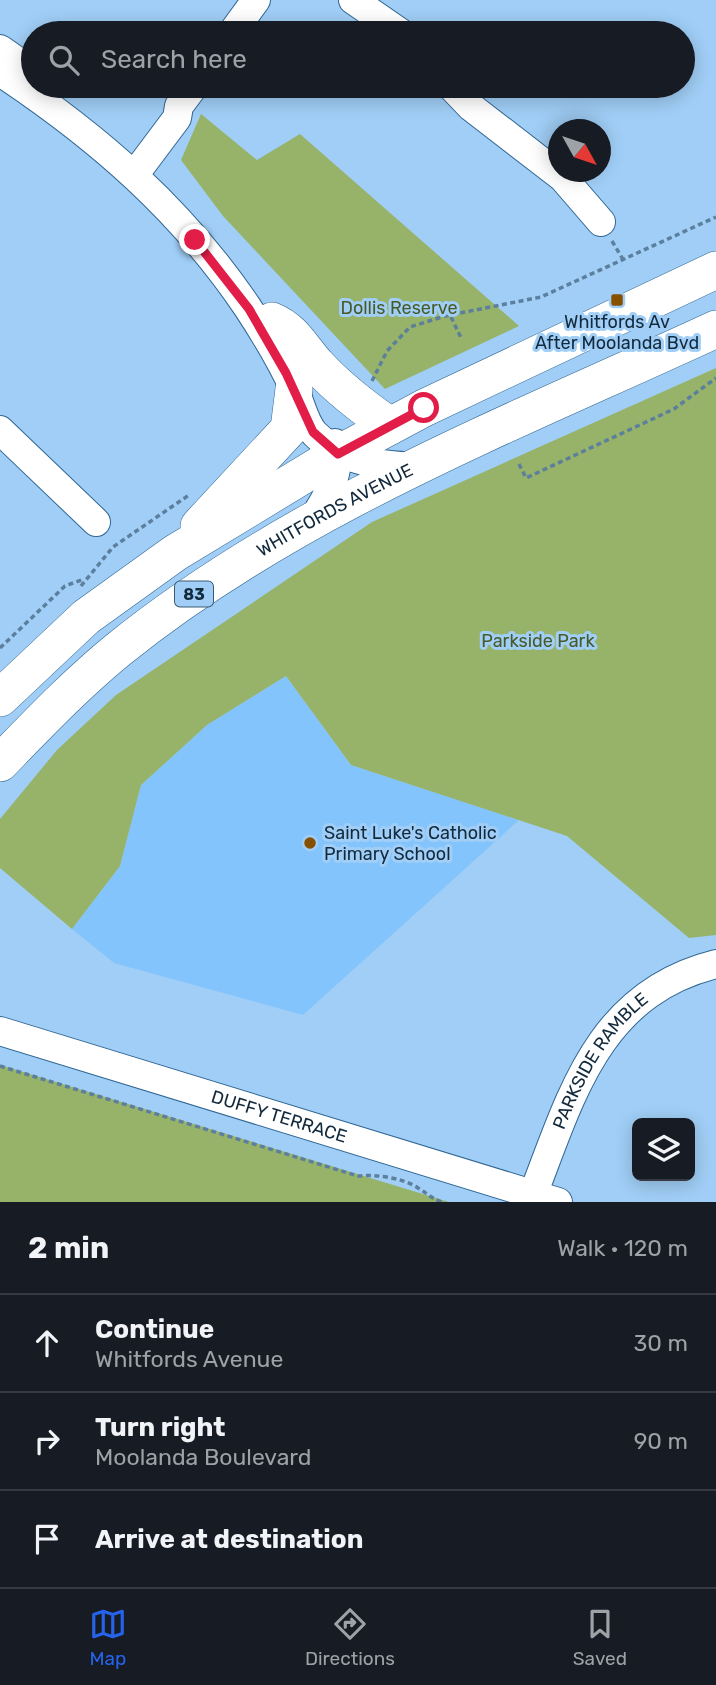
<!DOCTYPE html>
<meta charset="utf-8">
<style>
:root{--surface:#171b24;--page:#242831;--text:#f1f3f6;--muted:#9ea1a6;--line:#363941;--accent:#2563eb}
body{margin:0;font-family:Rubik,sans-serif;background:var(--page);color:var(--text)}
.controls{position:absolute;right:21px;bottom:21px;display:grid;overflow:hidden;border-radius:10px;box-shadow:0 4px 18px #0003}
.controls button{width:63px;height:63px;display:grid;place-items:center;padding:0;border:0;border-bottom:2px solid var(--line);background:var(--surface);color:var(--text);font:35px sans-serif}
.compass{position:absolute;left:548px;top:119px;width:63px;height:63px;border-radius:50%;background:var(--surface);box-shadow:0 4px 18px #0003;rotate:130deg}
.stop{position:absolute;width:21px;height:21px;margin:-16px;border:5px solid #e11d48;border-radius:50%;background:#fff}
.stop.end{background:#e11d48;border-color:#fff;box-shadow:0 2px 7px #0008}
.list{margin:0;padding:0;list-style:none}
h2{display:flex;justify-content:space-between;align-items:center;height:91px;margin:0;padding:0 28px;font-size:30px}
h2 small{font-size:23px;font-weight:400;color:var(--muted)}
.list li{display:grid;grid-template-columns:46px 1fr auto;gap:21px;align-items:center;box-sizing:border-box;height:98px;padding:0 28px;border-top:2px solid var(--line)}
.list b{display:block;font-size:26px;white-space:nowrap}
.list p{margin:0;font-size:23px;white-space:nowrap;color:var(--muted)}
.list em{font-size:23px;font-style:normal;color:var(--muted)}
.icon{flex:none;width:38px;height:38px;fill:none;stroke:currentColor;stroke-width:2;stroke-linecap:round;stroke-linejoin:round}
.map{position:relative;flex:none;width:716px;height:1202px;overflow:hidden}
.search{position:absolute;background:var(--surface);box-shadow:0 4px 18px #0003;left:21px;right:21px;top:21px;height:77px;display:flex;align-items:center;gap:18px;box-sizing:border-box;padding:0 24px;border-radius:38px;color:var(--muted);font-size:26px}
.sheet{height:385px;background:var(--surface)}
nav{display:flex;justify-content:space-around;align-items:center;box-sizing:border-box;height:98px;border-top:2px solid var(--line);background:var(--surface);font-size:19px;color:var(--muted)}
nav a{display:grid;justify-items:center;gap:4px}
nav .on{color:var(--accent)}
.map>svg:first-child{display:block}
.built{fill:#84c4fc}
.green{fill:#97b369}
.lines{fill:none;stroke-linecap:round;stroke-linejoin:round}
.minor-casing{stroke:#2f6693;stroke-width:30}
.major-casing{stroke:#2f6693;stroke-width:38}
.path{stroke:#5c7f9d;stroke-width:3.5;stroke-dasharray:5 3.5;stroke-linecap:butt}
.minor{stroke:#fff;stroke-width:28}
.major{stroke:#fff;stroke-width:37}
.route{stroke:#e11d48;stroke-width:9}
.poi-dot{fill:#875001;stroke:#a0cef6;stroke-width:2.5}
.labels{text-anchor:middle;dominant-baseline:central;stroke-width:6;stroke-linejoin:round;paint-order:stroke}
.shield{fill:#a0cef6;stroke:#3d5b74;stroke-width:2}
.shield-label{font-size:16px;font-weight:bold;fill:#132a3d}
.park-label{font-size:18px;fill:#485b27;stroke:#a0cef6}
.poi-label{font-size:18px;fill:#132a3d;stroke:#a0cef6}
.street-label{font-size:18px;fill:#132a3d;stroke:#a0cef6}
</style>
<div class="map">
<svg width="716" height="1202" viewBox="0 0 716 1202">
<rect width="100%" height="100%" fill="#a0cef6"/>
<path class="built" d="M286,676L351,765L519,820L303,1015L114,963L72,929L120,866L141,785L207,725Z"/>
<path class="green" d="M201,114L257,160L300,134L519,326L385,389L223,216L181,160Z
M716,368V935L689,938L567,836L351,765L286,676L207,725L141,785L120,866L72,929L0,868V819L57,750L116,695L372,522Z
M0,1065L449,1202H0Z"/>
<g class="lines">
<g class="minor-casing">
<g id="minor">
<path d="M353,0L401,33"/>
<path d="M232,33L256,0"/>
<path d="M0,49L33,72"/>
<path d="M0,72C98,137 182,210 248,308C265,334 282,362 295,391C301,404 305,424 315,434C345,464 377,464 417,467"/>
<path d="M451,86L471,107L563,178L601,222"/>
<path d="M135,174L177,118L179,106L194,86"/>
<path d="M0,430L96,522"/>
<path d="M311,521C327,499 343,470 335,443"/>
<path id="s1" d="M0,1031L558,1202"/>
<path id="s2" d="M530,1202C570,1101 595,994 716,964"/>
</g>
</g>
<g class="major-casing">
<g id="major">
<path d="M272,321C294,330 302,349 318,366C340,390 364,408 390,426"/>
<path d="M199,526L289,429L294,389"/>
<path d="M0,698L86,617L175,553L338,454L424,408L716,270"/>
<path id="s3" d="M0,763C38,724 76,684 119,649C295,507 513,423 716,329"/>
</g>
</g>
<path class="path" d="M612,241L624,261
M451,317L462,340
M372,381L387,351L410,327L445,316L541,297L716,217
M519,464L526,478L674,409L716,378
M81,586L113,547L189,495
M0,648L65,586L84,579
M0,1066L358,1176C375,1174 404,1178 418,1188C427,1193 430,1198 442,1202"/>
<use href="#minor" class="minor"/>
<use href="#major" class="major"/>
</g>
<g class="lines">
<path class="route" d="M195,240L249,309L286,373L313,432L338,454L424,408"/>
</g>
<g class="poi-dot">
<rect x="610" y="293" width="14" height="14" rx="3.5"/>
<circle cx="310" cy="843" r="7"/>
</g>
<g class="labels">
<rect class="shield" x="175" y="581.5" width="38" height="25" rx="5"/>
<g class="shield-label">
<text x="194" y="594">83</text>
</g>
<g class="park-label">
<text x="399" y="308">Dollis Reserve</text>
<text x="538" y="641">Parkside Park</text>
</g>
<g class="poi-label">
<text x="617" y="322">Whitfords Av<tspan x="617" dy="21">After Moolanda Bvd</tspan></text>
<text x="324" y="833" text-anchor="start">Saint Luke's Catholic<tspan x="324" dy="21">Primary School</tspan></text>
</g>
<g class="street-label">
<text stroke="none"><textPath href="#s3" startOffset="422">WHITFORDS AVENUE</textPath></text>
<text stroke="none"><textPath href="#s2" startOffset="159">PARKSIDE RAMBLE</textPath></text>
<text stroke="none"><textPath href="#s1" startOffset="292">DUFFY TERRACE</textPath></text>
</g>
</g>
</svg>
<div class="controls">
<button><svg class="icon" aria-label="layers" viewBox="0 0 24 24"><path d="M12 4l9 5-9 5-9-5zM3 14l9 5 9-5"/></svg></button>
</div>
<svg class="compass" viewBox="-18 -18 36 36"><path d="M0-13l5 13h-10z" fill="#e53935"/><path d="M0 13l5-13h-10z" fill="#9ea1a6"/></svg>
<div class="stop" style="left:424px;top:408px"></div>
<div class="stop end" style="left:195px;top:240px"></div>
<div class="search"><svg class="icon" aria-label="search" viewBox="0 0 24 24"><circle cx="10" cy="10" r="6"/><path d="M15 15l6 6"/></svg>Search here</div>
</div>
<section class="sheet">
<h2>2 min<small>Walk · 120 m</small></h2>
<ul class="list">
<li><svg class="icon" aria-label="ahead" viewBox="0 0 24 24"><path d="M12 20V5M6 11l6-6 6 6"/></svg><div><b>Continue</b><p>Whitfords Avenue</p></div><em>30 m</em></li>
<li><svg class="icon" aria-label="right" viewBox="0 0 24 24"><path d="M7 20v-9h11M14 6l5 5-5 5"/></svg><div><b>Turn right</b><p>Moolanda Boulevard</p></div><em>90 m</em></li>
<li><svg class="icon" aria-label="arrive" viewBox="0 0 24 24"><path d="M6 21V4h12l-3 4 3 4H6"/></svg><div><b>Arrive at destination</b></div></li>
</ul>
</section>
<nav>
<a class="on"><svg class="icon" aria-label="map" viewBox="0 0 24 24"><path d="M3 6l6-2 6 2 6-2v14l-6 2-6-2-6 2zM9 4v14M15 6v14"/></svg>Map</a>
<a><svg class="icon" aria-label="directions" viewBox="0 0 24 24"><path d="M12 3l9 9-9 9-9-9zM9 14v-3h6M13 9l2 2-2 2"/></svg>Directions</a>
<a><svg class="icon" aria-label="saved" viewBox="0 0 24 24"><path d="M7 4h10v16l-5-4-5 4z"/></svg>Saved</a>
</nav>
